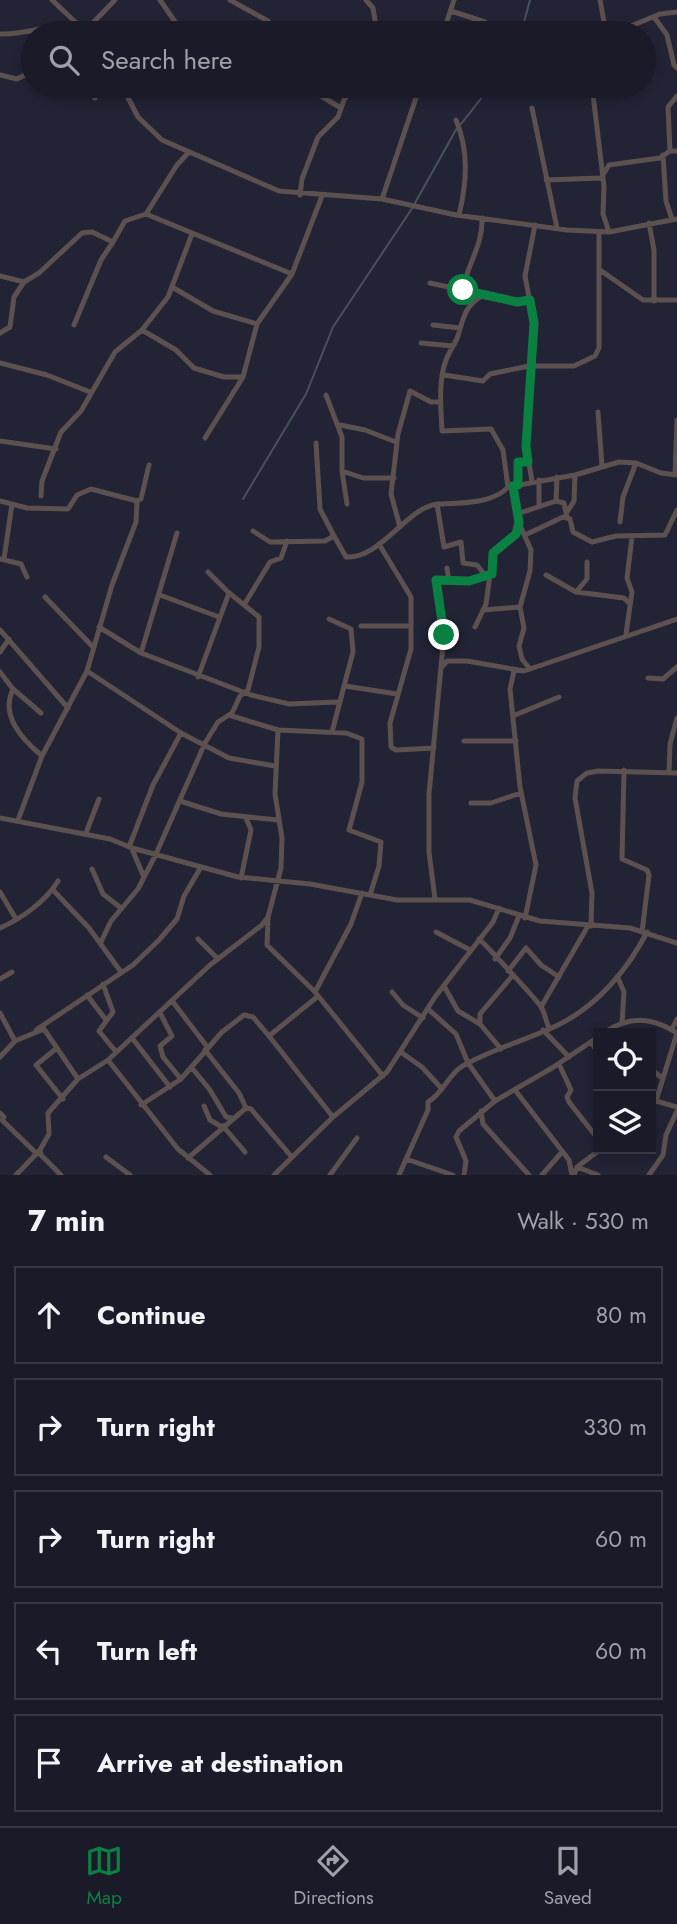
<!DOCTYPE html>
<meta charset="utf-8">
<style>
:root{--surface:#1a1a28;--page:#232330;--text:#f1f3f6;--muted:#9fa1a8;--line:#383845;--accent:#0b8043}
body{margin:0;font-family:Jost,sans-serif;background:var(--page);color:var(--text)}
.controls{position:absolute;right:21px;bottom:21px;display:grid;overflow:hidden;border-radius:0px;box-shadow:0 4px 10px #0003}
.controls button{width:63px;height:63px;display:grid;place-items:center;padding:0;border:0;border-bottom:2px solid var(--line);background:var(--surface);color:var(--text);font:35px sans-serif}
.stop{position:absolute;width:21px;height:21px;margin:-16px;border:5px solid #0b8043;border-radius:50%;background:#fff}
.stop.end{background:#0b8043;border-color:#fff;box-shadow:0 2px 7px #0008}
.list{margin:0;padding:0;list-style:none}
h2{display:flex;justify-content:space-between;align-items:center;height:91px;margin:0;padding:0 28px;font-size:30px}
h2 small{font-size:23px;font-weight:400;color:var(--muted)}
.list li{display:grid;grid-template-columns:46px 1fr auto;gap:21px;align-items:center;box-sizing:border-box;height:98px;margin:0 14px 14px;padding:0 14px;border:2px solid var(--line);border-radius:0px}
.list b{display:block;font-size:26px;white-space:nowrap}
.list em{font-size:23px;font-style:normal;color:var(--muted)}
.icon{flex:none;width:38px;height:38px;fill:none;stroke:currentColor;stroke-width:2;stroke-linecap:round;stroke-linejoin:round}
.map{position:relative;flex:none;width:677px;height:1175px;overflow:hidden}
.search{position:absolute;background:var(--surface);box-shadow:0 4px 10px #0003;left:21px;right:21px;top:21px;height:77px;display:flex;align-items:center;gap:18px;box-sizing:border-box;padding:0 24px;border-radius:38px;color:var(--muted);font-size:26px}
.sheet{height:651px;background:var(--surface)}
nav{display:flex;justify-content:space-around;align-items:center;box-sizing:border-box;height:98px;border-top:2px solid var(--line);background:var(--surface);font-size:19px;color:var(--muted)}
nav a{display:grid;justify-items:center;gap:4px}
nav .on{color:var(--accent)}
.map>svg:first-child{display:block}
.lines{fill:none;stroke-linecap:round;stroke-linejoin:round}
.stream{stroke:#465357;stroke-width:2}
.minor{stroke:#5c514f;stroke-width:5}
.route{stroke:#0b8043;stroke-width:9}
</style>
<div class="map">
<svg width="677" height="1175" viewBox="0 0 677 1175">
<rect width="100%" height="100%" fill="#222335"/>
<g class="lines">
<path class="stream" d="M521,33L530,0
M461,124L491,86
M415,203L457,128
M243,499L306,394L333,327L413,207"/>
<path class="minor" d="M52,0L87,33
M160,0L176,23
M230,0L268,21L274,33
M366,0L373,8L377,33
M451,11L485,22L495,33
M654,17L667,35L674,65L677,68
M605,27L631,26L660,14L677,12
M85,31L115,0
M443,33L454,0
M593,33V30L605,27L600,0
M0,34C27,35 50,23 78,25
M0,75L17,79L33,71
M88,86L95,98
M122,86L138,117L162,140L279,191L382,199L456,215L567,230L609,232L677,219
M304,86L341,108
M592,86L604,186L603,214L609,232
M464,95L471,86
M532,108L557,228
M456,120C469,151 467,182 459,215
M670,151L668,107L677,96
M663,155L666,201L672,219
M546,180L601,178L609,165L660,158L670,151H677
M300,195L302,179L318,137L338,117L344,100L354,86
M382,199L420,86
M146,214L292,274
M649,223L654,250V301
M600,270L643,300H677
M0,276L24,282L14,297L10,327L0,333
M24,282L39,273L82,233L92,232L113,242L125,221L146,214L177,165L189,152
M430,283L517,302L530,300
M172,287L213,311L257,324
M463,290C467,264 483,246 482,218
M482,296C465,305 463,319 458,336C455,344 449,352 446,360C438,381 441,409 442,431L491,429L503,450L508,487
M74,325L101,260L113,242
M433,325L460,328
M142,330L176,350L194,368L224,377H243
M421,343L453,346
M0,363L47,375L90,392
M444,375L483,381L490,374L529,366H574L595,356L599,348V232
M326,395L342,437V471L347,504
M598,412L602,466
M340,425L365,430L396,442
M205,438L243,377L257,324L292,274L322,196
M0,441L56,449
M316,443L320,509L334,536
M342,471L363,478H394
M675,474L677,420
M557,477L556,501L564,503L567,517
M532,481L526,446L534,323L525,276L535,225
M518,485V462H528
M513,487L519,523L531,550L530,571L520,607L524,628L519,646L522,659L530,669
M41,496L42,481L61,432L81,411L115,352L142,330L168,297L192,234
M0,501L27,508L68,509L77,495L91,489L137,501
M437,504L444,547L461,542L463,563L477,565L485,575
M539,507V480
M567,512L574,501L575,475
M517,514L556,501
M620,522L623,497L636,463
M400,527L391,494L398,434L410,391L431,402H440
M253,531L270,542L325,541L334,536L346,557C380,560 408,506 438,504C458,503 494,504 508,487L575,475L619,462L636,463L661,473L677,475
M525,535L563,517L570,519L573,532L592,542L616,536L665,535L677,510
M379,544L411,597V649L390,723L391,747L396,750L434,748
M0,559L21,564L27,577
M4,559L12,504
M447,568L449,582
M546,575L576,592L624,598L630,604
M576,592L587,579V562
M160,595L219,617
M45,597L93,647
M244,605L270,562L281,558L287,541
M484,610L520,607
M329,619L351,629L353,652L332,732
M361,626H410
M99,627L141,653L251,695L289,704L338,702
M475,627L486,604L493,553L516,534L519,523
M0,630L68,708
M626,634L632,592L627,578L632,537
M0,652L9,639
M141,653L177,533
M443,666L447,661H467L524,671L677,619
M87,671L181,733L229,758L275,766
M514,671L510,689L520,787L536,865L525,918
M0,672L13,689L41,713
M198,677L229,593
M648,678L663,679L677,667
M345,686L397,694
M13,689C0,716 22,739 42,756
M229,715L278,730L346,733L362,739V782L349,830L381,842L379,866L370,895
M515,715L559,697
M464,741H516
M624,770L622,859L647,870L649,875L642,932
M669,773L670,744L677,718
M180,801L221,814L277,820
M471,803H491L521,793
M0,818L110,839L132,848L238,877L310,884L397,900H470L540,921L630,928L677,943
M18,820L42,756L87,671L112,585L136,522L137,501L141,499L149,465
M86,833L99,799
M129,847L153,785L181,733
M132,849L143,875
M92,869L103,894L121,908
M241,878L251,830L246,818
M53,890L89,928L121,972
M0,892L16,919
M362,893L351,924L315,992L383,1076
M435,899L429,852V794L444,635L436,580L469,581L483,575
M268,918L267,945L315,992
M591,926L592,893L575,798L577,781L587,773L598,771L677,773
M0,928C21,919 46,901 58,881
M436,932L470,950
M198,939L218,959
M479,939C483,942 538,1001 541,1007C545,1013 546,1022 549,1028
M101,942L111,921L138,889L156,854L205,743L218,722L232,713L240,696L248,690L259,647V617L228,592L208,572
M495,959L510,938L519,916
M508,971L526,948L541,965L559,977
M618,978L624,992L622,1023
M0,979L12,972
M103,984L113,1012L99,1031L116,1052
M444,986L458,1011L480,1024L501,1049
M392,992L403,1005L423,1018
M87,995L106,1020
M173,1002L208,1048
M541,1007L588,926
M428,1009L456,1034L468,1063L495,1101
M0,1013L15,1041
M160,1013L172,1036L160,1046L163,1057L181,1079
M480,1024V1014L513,975
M672,1029L677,1019
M36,1030L133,965L159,940L177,919L184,896L201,867
M543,1030L569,1057
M603,1033C629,1016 650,1016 677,1033
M269,1036L333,1117
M132,1038L170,1087
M591,1042L598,1053
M57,1048L36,1065L63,1099
M205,1050L239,1093L246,1108L251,1109L291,1156
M402,1053L422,1067L442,1089
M0,1057L15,1041L44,1029L78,1079
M108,1060L178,1149L210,1175
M559,1064L571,1090L567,1097L569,1102L598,1139
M192,1068L210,1090L226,1117L232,1118
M651,1069L662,1078
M515,1090L569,1160L572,1175
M656,1101L677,1107
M141,1105L181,1079L222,1032L244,1015L253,1017L269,1036L317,997
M204,1106L210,1120L222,1127
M651,1106L656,1101L677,1033
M481,1111L483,1124L529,1175
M0,1113L4,1117L2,1120L37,1154
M223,1126L245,1152
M40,1150L41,1155L61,1175
M106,1157L130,1175
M188,1158L246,1108
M406,1159L453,1175
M577,1167L598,1175
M16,1175L40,1150L49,1134L48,1113L78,1079L108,1060L210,965L262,925L268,917L281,868L282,838L275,794L278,730
M274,1175L333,1117L387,1072L435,997L493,922L499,908
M330,1175L357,1138
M399,1175L428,1110V1102C442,1094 448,1076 461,1067C491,1049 528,1040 560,1024C598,1005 628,969 647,932
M464,1175L466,1161L456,1137L459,1131L495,1101L552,1068L598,1037
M542,1175L562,1152
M574,1175L577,1167L601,1149
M649,1175L663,1155L666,1135L677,1111"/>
</g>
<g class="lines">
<path class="route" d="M444,635L436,580L469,581L492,574L493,553L516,534L519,523L513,486L518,485V462H528L526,446L534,323L530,300L517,302L463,290"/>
</g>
</svg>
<div class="controls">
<button><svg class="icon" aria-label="locate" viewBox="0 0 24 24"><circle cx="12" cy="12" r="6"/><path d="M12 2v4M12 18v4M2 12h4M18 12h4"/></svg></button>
<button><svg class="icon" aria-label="layers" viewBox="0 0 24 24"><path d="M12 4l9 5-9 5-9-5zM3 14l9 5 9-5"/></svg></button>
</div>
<div class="stop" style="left:463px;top:290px"></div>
<div class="stop end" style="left:444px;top:635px"></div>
<div class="search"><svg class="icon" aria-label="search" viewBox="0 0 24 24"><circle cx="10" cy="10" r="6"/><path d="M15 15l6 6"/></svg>Search here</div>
</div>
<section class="sheet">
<h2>7 min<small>Walk · 530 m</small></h2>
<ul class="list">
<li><svg class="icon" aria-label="ahead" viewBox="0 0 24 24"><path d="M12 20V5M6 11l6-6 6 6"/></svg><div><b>Continue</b></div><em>80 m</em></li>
<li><svg class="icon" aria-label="right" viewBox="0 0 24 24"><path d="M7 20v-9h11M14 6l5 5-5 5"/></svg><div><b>Turn right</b></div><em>330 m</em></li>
<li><svg class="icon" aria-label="right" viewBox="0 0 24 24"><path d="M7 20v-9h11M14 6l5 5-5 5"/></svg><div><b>Turn right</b></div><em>60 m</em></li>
<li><svg class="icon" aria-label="left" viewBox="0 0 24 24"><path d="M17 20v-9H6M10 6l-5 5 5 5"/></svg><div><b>Turn left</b></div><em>60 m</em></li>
<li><svg class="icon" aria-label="arrive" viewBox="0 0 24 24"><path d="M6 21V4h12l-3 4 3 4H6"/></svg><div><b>Arrive at destination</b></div></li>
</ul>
</section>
<nav>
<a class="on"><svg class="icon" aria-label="map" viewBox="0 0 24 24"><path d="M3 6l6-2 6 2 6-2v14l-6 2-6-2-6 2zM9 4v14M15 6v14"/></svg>Map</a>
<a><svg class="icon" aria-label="directions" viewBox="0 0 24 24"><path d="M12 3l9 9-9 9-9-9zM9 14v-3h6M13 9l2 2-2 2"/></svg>Directions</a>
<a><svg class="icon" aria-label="saved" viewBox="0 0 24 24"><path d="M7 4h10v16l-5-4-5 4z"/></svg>Saved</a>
</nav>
